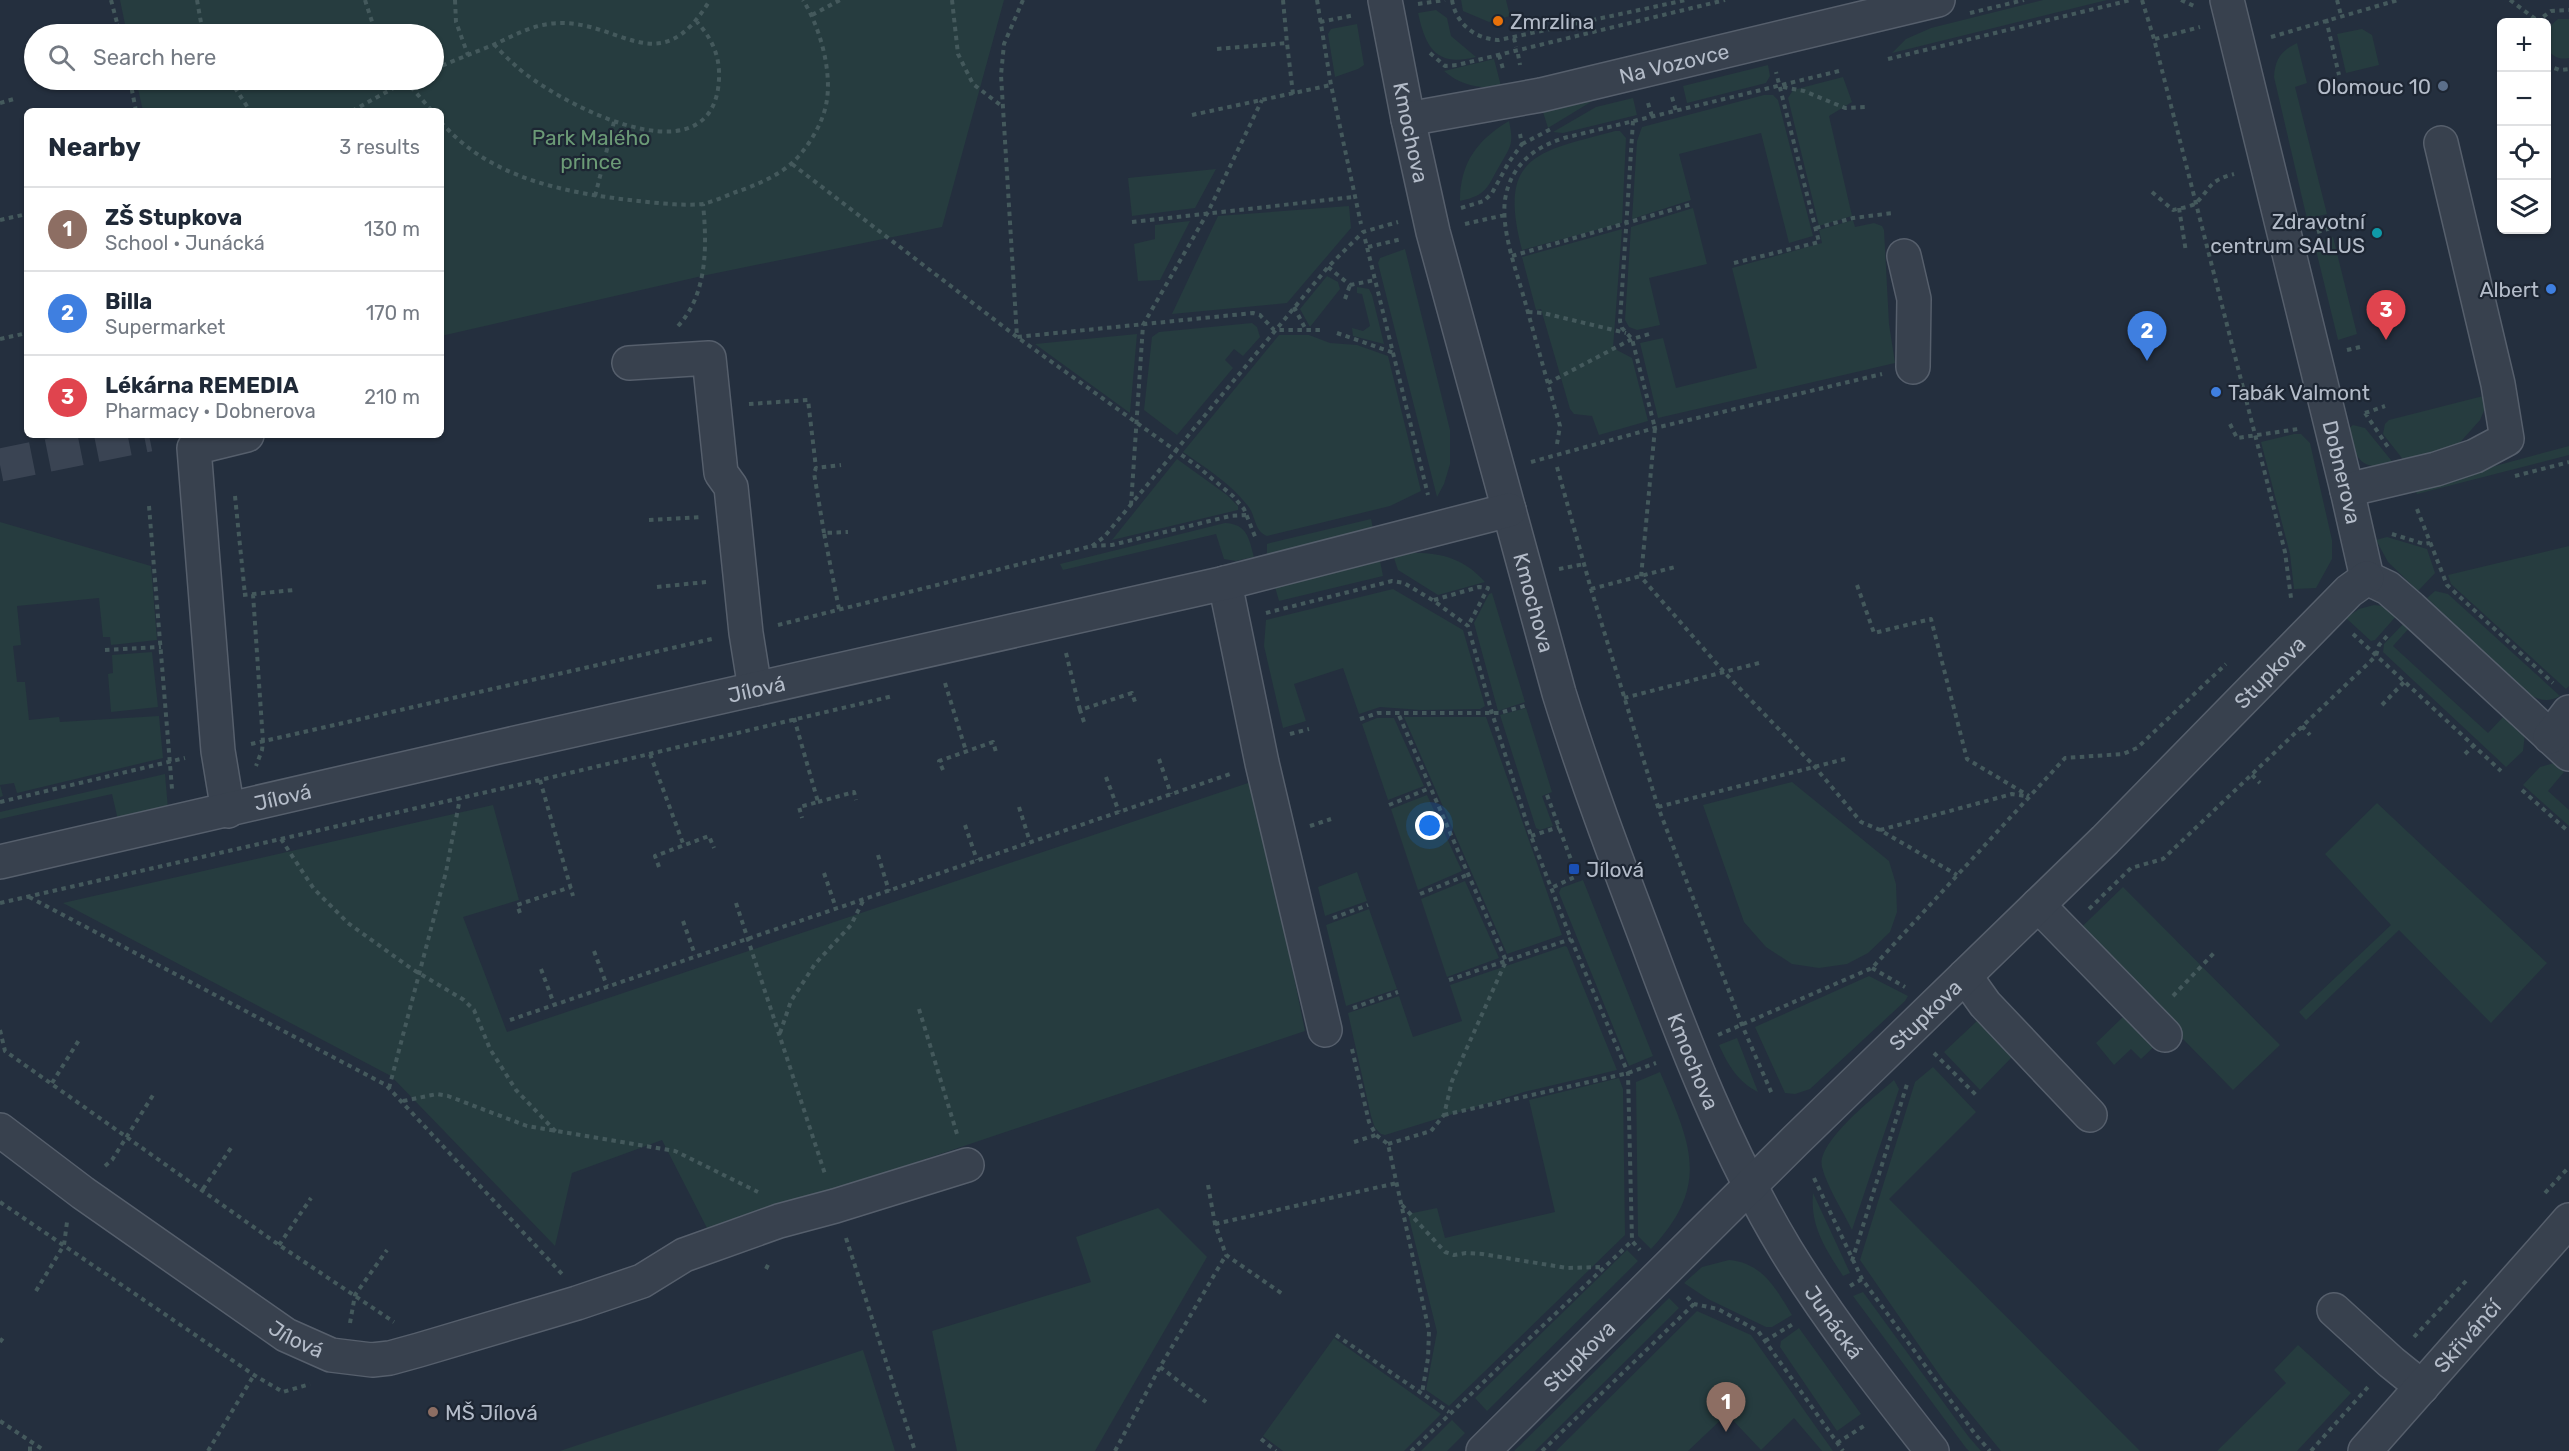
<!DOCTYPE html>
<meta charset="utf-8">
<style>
:root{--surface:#fff;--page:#f6f6f7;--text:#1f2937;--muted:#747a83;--line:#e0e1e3;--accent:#1a73e8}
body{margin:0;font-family:Rubik,sans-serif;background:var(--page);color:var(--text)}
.controls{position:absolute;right:18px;top:18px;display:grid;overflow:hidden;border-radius:9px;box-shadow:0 2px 4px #0004}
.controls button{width:54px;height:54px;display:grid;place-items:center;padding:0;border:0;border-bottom:2px solid var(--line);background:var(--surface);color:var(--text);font:30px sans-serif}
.you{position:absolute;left:1430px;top:826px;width:21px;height:21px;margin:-15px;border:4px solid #fff;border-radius:50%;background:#1a73e8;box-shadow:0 0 0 9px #1a73e833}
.badge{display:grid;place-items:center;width:39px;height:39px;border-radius:50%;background:var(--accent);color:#fff;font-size:20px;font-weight:700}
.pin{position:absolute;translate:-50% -50px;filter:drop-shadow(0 2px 3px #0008)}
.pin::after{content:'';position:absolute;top:32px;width:21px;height:18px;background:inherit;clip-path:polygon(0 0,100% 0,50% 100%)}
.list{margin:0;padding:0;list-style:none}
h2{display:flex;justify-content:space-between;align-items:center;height:78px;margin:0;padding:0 24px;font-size:26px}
h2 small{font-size:20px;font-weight:400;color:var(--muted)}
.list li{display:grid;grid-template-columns:39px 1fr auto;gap:18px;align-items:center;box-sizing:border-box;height:84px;padding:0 24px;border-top:2px solid var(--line)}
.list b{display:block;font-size:22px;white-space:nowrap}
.list p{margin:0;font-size:20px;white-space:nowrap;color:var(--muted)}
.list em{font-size:20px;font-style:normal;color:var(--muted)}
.icon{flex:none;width:33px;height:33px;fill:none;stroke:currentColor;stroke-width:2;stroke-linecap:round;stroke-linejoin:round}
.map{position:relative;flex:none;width:2569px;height:1451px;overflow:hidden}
.search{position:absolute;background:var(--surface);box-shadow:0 2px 4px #0004;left:24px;top:24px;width:420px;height:66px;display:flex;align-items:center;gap:15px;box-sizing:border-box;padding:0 21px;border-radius:33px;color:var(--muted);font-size:22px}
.panel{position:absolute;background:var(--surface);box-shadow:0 2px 4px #0004;left:24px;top:108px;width:420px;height:330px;border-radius:9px}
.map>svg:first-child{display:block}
.green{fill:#263c3f}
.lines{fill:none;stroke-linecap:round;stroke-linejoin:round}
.minor-tunnel{stroke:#3a4453;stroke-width:33;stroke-dasharray:33 16;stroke-linecap:butt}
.minor-casing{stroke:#565f6c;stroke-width:36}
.path{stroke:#44595c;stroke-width:4;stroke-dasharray:4.5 4.5;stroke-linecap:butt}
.minor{stroke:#38414e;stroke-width:33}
.food-dot{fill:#e8710a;stroke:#1d2633;stroke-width:2}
.service-dot{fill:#5c6f8a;stroke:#1d2633;stroke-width:2}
.culture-dot{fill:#0f9aa8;stroke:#1d2633;stroke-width:2}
.shop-dot{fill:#3f7fe0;stroke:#1d2633;stroke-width:2}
.transit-dot{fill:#1a4fb4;stroke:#1d2633;stroke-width:2}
.education-dot{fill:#8d6e63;stroke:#1d2633;stroke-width:2}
.labels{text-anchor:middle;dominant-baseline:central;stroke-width:4.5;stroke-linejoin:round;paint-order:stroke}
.poi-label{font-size:21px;fill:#b4bcc9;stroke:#1d2633;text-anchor:start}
.street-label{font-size:21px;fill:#b4bcc9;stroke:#1d2633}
.park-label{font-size:21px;fill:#6b9a76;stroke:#1d2633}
</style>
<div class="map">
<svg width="2569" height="1451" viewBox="0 0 2569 1451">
<rect width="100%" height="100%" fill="#242f3e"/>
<path class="green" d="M120,0H1004L942,227L702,276L441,336V111H143L136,80H434V34H127Z
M1461,0H1506L1510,16L1489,22L1463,11Z
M2043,0H2107L1892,53L1906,39L1931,28Z
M1436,10L1447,18L1451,36L1476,57C1437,67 1426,49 1418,13Z
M2558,19H2569V58C2560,60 2552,57 2547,48V29Z
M1357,24L1364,65L1358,69L1335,77L1328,34L1331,29Z
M2362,29L2372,35L2379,65L2346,73L2337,34Z
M2297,43L2307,83L2295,87L2327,214L2307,219L2274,77C2275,59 2281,51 2297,43Z
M1494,59L1501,86C1481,90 1460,85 1444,71Z
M1768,65L1770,76L1766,83L1687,103L1683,86Z
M1843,77L1852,102L1829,116L1852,216L1819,226L1788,98L1793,90Z
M1764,95H1773L1778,100L1813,236L1789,243L1761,133L1679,154L1691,200L1632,219L1637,141L1642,127Z
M1633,98L1637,115L1563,133L1553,132L1596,107Z
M1594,100L1548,128L1543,112Z
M1509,121C1514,144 1511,146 1500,165C1487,187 1488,195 1460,201C1460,163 1477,140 1509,121Z
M1615,131H1620L1626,138L1622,223L1522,250C1497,155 1537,152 1615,131Z
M1216,169L1195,208L1132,216L1128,178Z
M1349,206L1351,228L1287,303L1172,314L1218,216Z
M1693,208L1707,264L1649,278L1660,325L1637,330L1629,327L1625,320L1631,227Z
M1853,220L1855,227L1874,223L1882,226L1884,230L1889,324L1895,363L1658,418L1640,343L1663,338L1676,388L1757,368L1732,268L1822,243L1819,230Z
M1190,221L1160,280L1138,281L1134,244L1155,239V225Z
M1622,229L1613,348L1632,358L1648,421L1599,435L1592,416L1574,414L1570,409L1541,309L1536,310L1522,257Z
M2333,237L2357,334L2338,340L2314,242Z
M1405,249L1450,430V464L1444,484L1437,497L1378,263L1380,258Z
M1327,276L1338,282L1340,289L1310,327L1300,309Z
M1357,287L1369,289L1372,295L1384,344L1353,336L1352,328L1363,331L1370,326L1362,294L1357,293Z
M1252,323L1257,327L1260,337L1243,356L1234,349L1225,360L1233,368L1177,435L1144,410L1152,337L1159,332Z
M1137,334L1130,413L1035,344Z
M1279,335H1309L1330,343L1357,345L1388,356L1421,491L1390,506L1267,536C1254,531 1256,516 1248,506C1230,483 1206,468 1183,452Z
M2491,394L2480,420L2455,448L2405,462L2383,434L2385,424L2389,420Z
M2353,425L2365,428L2395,465C2360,471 2356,460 2348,429Z
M2294,434H2301L2310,443L2332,540V559L2316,588L2294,589L2290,554L2261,442Z
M2569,446V455L2417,494L2414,488Z
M1177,459L1227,495L1238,506V510L1112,540Z
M1371,519L1373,529L1267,554V544L1270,543Z
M0,522L151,566L157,640L111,645L110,637H103L99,598L17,606L21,645L13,646L17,682H25L29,720L59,717L60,722L159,716L163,758L17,793L14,783L0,785L3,796L0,797Z
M1225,523C1247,524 1249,538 1254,557L1236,561L1224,559L1216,534L1063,570L1060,564Z
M2387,537L2427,549L2435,573L2418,591L2388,562L2376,540Z
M2569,546V686L2566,689L2451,584L2448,575Z
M1410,553C1440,552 1464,558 1485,582L1438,595L1398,570L1394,558Z
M1380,561L1383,576L1279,601L1275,587Z
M1393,589L1463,630L1485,706L1480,709L1421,710L1380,707L1359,714L1343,668L1294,684L1306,721L1283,728L1264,646L1266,620Z
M2435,591L2448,594L2560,696C2546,704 2535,699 2523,690L2427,598Z
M1492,593L1525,702L1498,711L1474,623L1489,594Z
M2374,605L2383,606L2398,614L2375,640L2371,641L2346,618L2359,609Z
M2405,622L2410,627L2393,646L2488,733L2505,715L2525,734L2523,751L2506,767L2383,652L2384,644Z
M152,652L158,707L111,712L108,674L113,673L112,655Z
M1526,708L1552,792L1542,796L1553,826L1540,830L1536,828L1500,715Z
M1404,717H1486L1562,935L1507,954Z
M1377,718H1394L1424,786L1388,800L1362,724Z
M2554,763L2564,772L2548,791L2569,810V826L2523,785L2540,767Z
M165,774L168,809L118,820L112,794L0,819V812Z
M1254,781L1305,1031L709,1232L662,1140L572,1173L555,1246L391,1076L63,903L493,805L519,900L463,917L507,1032Z
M1792,782L1889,861L1896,884L1897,912L1890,932L1868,953L1847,964L1819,968L1792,964L1766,947L1744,922L1703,805Z
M1427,795L1462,871L1418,890L1391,809Z
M2377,803L2547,963L2491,1023L2399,930L2306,1020L2299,1012L2391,925L2325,854Z
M1357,872L1367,901L1325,916L1318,887Z
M1583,880L1653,1056L1629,1066L1559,893L1561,888Z
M1465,881L1499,958L1447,977L1421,899Z
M2123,887L2280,1045L2233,1090L2182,1038L2168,1051L2159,1042L2141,1059L2131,1049L2114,1065L2096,1043L2125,1015L2060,948Z
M1369,909L1397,989L1346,1006L1326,925Z
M1565,946L1567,947L1617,1070L1524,1092L1385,1135L1381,1134L1375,1128L1371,1116L1348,1013L1399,996L1413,1037L1462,1021L1450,985Z
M1869,976L1908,996L1905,1001L1810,1089L1795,1094L1785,1093L1755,1027Z
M1977,1021L2012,1057L1980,1090L1944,1052Z
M1737,1038L1758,1092C1738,1082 1728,1065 1719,1045Z
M1933,1067L1976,1112L1889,1199L2140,1451H2001L1943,1380L1860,1260L1915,1082Z
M1660,1072C1690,1143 1712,1184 1651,1249L1638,1236L1636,1082Z
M1619,1078L1623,1089L1625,1235L1449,1406L1426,1390L1437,1332L1408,1214L1437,1208L1445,1238L1555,1212L1529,1100Z
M1894,1080L1899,1089L1852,1230C1843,1211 1827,1187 1822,1167C1816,1142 1876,1096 1894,1080Z
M1813,1193L1850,1273L1843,1276C1826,1249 1810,1227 1813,1193Z
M1158,1208L1207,1257L1095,1451H957L932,1331L1091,1282L1076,1237Z
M1627,1250L1638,1261L1487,1411L1475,1398Z
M1729,1260C1763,1263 1776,1289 1792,1315L1772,1327H1766L1708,1299L1684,1283L1702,1267Z
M1863,1292L1968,1436L1981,1451H1969L1966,1448L1853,1296Z
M1669,1298L1679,1308L1535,1451H1514Z
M1697,1311L1751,1335L1833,1451H1822L1794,1418L1761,1450L1727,1414L1688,1451H1556Z
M1799,1328L1861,1414L1837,1431L1780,1347L1781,1341Z
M1334,1338L1441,1414L1404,1451H1283L1263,1436Z
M2298,1345L2351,1393L2297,1451H2217L2286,1383L2274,1370Z
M863,1350L895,1451H560Z
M1452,1420L1465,1433L1447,1451H1421Z"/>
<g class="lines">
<path class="minor-tunnel" d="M0,465L149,435"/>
<g class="minor-casing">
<g id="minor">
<path id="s1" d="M1385,0L1408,119L1433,232L1559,693C1585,777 1616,859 1647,941C1686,1047 1727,1152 1786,1250C1829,1320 1881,1386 1932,1451"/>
<path id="s2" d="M2227,0L2347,490L2367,578"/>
<path id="s3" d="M1408,119L1541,95L1938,0"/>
<path d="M1904,256L1914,299L1913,367"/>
<path d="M629,363L709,358L721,473L731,487L746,633L755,689"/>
<path d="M2347,490L2436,469L2475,456L2507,439L2498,384L2441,143"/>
<path d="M2367,578L2388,588L2411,608L2569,754"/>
<path d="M1225,583L1262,763L1325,1030"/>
<path d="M2550,737L2569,712"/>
<path d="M228,811L218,751L194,448L247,435"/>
<path id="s4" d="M0,862L498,747L1225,583L1509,510"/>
<path d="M2038,905L2165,1035"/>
<path d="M1965,976L1985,1004L2090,1115"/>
<path id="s5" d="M0,1130L83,1193L286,1335L331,1355L372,1360L390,1358L419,1350L577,1303L642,1281L684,1255L779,1221L835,1206L967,1165"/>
<path d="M2334,1310L2391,1362L2422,1387"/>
<path id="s6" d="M1483,1451L1795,1141L2105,840L2349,591L2367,578"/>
<path id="s7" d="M2365,1451L2569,1220"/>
</g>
</g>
<path class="path" d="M111,0L120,34
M197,0L203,34
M365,0L376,34
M455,0L456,22L468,55
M952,0L958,54L973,84L1003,107
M1023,0L1004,44L1001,75L1017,337L1253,313L1260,315L1274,330H1324
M1283,0L1287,43
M1317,0L1331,85L1361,224
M1452,0C1456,24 1475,39 1499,40L1686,0
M2142,0L2154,39L2285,552L2291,598
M2181,0L2194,6
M2337,0L2341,15
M2510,0L2538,21
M1418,4L1445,0
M1970,13L2024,0
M812,15L840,0
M2326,19L2339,75
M1320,22L1355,15
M2536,22L2551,11L2569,10
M117,25L131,34
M2271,37L2398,0
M1514,38L1516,47
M2155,39L2200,27
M494,44C501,52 509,60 517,67C554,100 703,181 718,89C722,62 715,42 697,22
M1217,49L1287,43L1293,94
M1430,53L1445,66L1457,65L1725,0
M1518,54L1520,65
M1499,55L1503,69
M1888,59L2131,0
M2546,65L2560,70L2569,69
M434,69C453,61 473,53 493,45C511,37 528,27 548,24C618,14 657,88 710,0
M130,80L136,111
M230,80L250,111
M405,80L432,111
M71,86L102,80
M1783,87L1804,91L1845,108L1866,107
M132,89L138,80
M1672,97L1676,111
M0,103L14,99
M1648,103L1652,116
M352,111L408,80
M1192,115L1331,85
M1633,121L1620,321L1622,328L1632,339L1655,428L1641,577L1724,672L1815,767L1861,822L1880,830L1957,875
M441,122C490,179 566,193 638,201C658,203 681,206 702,204C713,202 725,196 736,192C754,186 778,176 792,163C807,149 822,125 826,105C833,73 820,27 803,0
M1522,144L1551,129
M792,164L1017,337L1197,466L1233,496L1244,509L1256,539
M2152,192L2173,210C2180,208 2191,207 2196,203C2212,187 2208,181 2234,174
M595,196L614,122
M1461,208L1484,201L1492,193L1509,162L1522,144L1520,134
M2179,208L2186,252
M0,220L27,214
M1132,222L1354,197
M1465,224L1505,215
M1816,228L1853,218L1893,213
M2317,232L2331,228
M1365,239L1428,495
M1368,247L1402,239
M1512,256L1692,204
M1734,263L1819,242L1776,72
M1328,267L1350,285
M1350,285L1375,280
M1345,299L1350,285
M1294,307L1306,330
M1528,312L1543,313L1626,333
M678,326C708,294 707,244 703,204
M1337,333L1394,353
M0,339L27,333
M2347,350L2360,347
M1548,383L1632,339L1653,333
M749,404L808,400L816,468
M2365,413L2388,447
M2365,413L2385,406
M2230,424L2237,438L2298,429
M1557,444L1560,426C1548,384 1536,341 1524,298C1516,270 1501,230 1505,200C1510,166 1534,147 1564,138L1839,71
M1531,462L1655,428L1882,374
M1557,467L1591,589L1658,807L1742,1025L1772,1094
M2515,476L2569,462
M235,496L245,595
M1131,505L1143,325L1208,212L1262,100
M149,506L172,789
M2417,509L2447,585L2553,683
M649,520L702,517
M824,533L814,473L816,468L841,465
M2392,534L2424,544L2430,543
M1092,546L1104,537L1328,267L1363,232L1398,222
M1559,569L1584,564
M1857,585L1874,633L1931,619L1967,759L2029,796
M657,587L706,582
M1591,589L1675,567
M253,594L263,742L262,750L256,766
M243,595L294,590
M1434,600L1479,587L1488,588L1468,626
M839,609L824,533L848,532
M1266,613L1392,581L1404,583L1434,601L1468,626L1492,713L1531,836L1571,939L1628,1073L1632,1241L1640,1250
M778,625L1092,546L1112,545L1230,516L1247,515
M2353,634L2501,771
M105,650L161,647
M1066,653L1080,710
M945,683L966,751
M1624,698L1759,663
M2382,705L2405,681
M794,718L818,802L799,807L802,818
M1360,719L1378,713H1499L1528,705
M1084,722L1080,710L1132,693L1136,705
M2302,726L2310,735
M1290,734L1309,729
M251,744L712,639
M650,754L684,846
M2465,754L2473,746
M1159,759L1171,794
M943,770L939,761L993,742L996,752
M2252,775L2260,783
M1106,777L1119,812
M540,780L573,896
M2522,790L2569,832
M1547,795L1577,876L1551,888
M0,802L185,758
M818,802L854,792L856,800
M1389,805L1430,788
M1019,807L1030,842
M1658,807L1845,759
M965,825L977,860
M1310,826L1331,819
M1880,830L2012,794L2025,796
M1531,836L1559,827
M281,839L314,889L348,923L412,969L464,1000L474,1010L490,1049L516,1090L556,1132
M878,855L889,891
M659,867L655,856L709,836L714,848
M824,873L836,908
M1420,894L1467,875
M29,897L386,1085L562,1274
M0,903L540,780L893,696
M736,903L825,1174
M2089,909L2131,868L2163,859L2376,656L2379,645L2389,634
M520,913L517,905L571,887
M1333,918L1368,905
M683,921L695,955
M594,951L607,986
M1872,968L1905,987
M541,969L554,1004
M1449,980L1571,939
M2173,996L2214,953
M1353,1008L1398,992
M919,1009L957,1134
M510,1020L1230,774
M0,1030L5,1051L279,1245L394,1322
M780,1033L791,1001L815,964L851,925L864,899
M1718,1035L1872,968L2065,758L2123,754L2137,748L2226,664
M1352,1049L1369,1122L1376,1135L1388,1144L1429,1331L1428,1358L1422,1393
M1934,1053L1977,1096
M52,1083L79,1040
M389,1088L446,872L460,798
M403,1101L437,1094L448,1096L527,1126L675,1151L758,1192
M1444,1115L1628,1073L1656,1063
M1354,1142L1376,1135
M1388,1144L1431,1131L1444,1115L1452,1081L1506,961L1398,713
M105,1166L112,1160L155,1092
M1814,1178L1862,1279L1975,1434L1990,1451
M1208,1185L1215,1224L1226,1255L1284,1295
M203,1189L233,1145
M2545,1193L2569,1167
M0,1202L254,1375L283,1392L310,1384
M1402,1205L1445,1252L1454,1255L1466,1253L1482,1254L1567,1268L1602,1267
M1215,1224L1397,1183
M846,1238L915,1451
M279,1245L311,1198
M1852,1261L1908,1081
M766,1269L770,1261
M1850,1286L1862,1279
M36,1291L64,1245L67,1222
M1687,1297L1694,1304L1718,1309L1758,1331L1843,1451
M350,1323L355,1295L387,1250
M1336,1335L1449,1412
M2414,1337L2466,1281
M1765,1341L1793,1324
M0,1342L3,1338
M1160,1367L1206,1402
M0,1421L45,1451
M1261,1439L1276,1451
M1837,1443L1867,1424
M30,1451V1442
M208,1451L254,1375
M1115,1451L1160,1367L1226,1255
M1411,1451L1632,1241
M1542,1451L1694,1304
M2311,1451L2368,1387"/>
<use href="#minor" class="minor"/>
</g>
<circle class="food-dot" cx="1498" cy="21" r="6"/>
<circle class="service-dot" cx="2443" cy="86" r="6"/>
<circle class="culture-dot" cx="2377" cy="233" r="6"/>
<g class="shop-dot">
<circle cx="2551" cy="289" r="6"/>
<circle cx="2216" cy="392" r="6"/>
</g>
<rect class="transit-dot" x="1568" y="863" width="12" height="12" rx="3"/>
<circle class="education-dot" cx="433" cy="1412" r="6"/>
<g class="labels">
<g class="poi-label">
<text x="1510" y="21">Zmrzlina</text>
<text x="2431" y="86" text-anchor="end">Olomouc 10</text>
<text x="2365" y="221" text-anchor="end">Zdravotní<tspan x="2365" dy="24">centrum SALUS</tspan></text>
<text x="2539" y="289" text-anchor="end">Albert</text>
<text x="2228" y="392">Tabák Valmont</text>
<text x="1586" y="869">Jílová</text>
<text x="445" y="1412">MŠ Jílová</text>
</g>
<g class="street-label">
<text stroke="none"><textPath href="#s3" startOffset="272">Na Vozovce</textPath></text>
<text stroke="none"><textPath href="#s1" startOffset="135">Kmochova</textPath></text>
<text stroke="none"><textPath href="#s2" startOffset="486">Dobnerova</textPath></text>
<text stroke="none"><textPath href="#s1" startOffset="621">Kmochova</textPath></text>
<text stroke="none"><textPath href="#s6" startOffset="1107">Stupkova</textPath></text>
<text stroke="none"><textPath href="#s4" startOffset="776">Jílová</textPath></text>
<text stroke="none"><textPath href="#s4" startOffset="290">Jílová</textPath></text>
<text stroke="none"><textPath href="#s6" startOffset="621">Stupkova</textPath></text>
<text stroke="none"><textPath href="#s1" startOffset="1107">Kmochova</textPath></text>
<text stroke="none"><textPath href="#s1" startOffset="1404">Junácká</textPath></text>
<text stroke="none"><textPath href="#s5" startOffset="363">Jílová</textPath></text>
<text stroke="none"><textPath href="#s7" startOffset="154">Skřivánčí</textPath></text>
<text stroke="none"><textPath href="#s6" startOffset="135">Stupkova</textPath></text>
</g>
<g class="park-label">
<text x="591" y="137">Park Malého<tspan x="591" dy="24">prince</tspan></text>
</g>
</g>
</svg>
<div class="controls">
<button>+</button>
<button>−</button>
<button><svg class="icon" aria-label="locate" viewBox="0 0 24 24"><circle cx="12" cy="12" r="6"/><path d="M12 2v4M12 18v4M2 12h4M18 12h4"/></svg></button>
<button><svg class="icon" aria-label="layers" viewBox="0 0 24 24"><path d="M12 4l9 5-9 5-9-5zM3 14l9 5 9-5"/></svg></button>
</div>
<div class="you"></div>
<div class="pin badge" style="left:1726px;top:1432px;background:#8d6e63">1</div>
<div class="pin badge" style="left:2147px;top:361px;background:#3f7fe0">2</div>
<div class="pin badge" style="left:2386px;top:340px;background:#e0444e">3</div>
<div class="search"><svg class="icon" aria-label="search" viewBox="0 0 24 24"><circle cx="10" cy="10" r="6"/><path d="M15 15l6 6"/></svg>Search here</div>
<section class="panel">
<h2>Nearby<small>3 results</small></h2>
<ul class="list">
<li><span class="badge" style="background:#8d6e63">1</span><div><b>ZŠ Stupkova</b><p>School · Junácká</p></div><em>130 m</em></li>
<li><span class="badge" style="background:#3f7fe0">2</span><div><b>Billa</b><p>Supermarket</p></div><em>170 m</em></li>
<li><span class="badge" style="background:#e0444e">3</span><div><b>Lékárna REMEDIA</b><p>Pharmacy · Dobnerova</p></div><em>210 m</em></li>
</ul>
</section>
</div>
